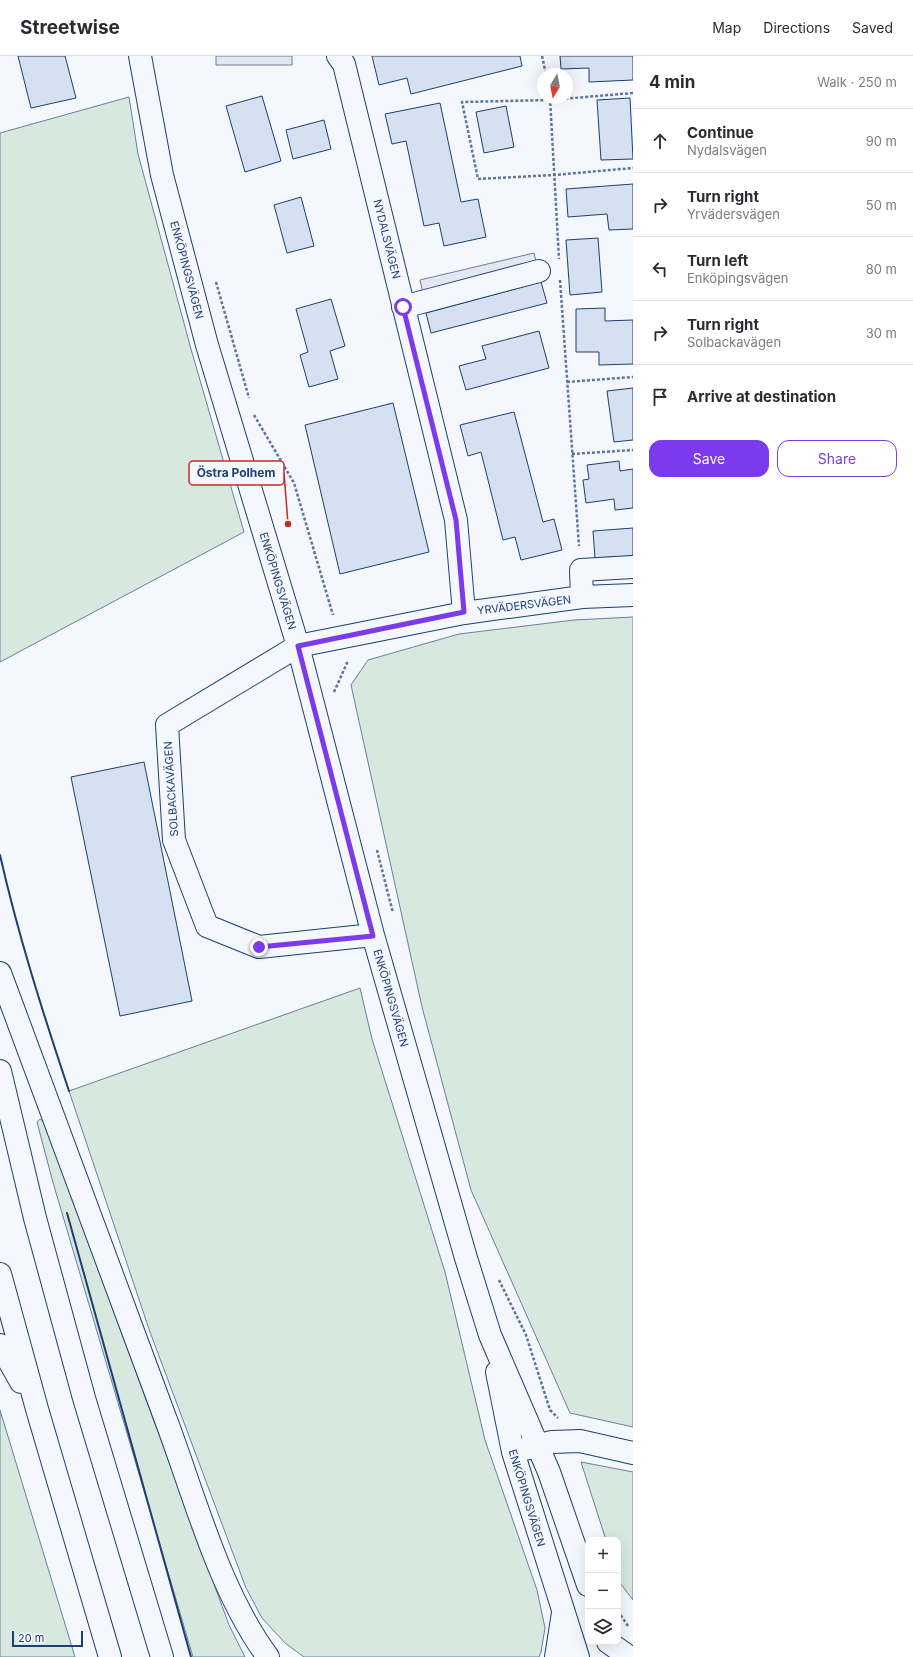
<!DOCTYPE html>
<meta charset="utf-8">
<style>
:root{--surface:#fff;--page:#f7f7f7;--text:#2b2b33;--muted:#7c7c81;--line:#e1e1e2;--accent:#7c3aed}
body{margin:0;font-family:Inter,sans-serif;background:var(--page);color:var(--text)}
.controls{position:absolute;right:12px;bottom:12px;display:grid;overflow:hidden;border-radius:8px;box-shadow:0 4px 16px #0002}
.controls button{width:36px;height:36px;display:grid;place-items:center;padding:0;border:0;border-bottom:1px solid var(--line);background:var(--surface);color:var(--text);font:20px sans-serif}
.compass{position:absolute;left:537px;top:12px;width:36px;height:36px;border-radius:50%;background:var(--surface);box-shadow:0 4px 16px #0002;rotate:190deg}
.scale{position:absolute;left:12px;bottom:10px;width:71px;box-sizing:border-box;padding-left:4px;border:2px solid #1d3f73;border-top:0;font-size:11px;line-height:14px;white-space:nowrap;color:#1d3f73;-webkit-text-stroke:3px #f4f7fb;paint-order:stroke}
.stop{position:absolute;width:12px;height:12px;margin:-9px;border:3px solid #7c3aed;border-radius:50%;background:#fff}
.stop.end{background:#7c3aed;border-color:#fff;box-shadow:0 1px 4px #0008}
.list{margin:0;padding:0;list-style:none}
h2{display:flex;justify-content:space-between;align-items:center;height:52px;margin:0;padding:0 16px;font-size:17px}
h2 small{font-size:13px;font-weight:400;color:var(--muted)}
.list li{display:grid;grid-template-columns:26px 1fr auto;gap:12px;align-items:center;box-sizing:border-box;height:64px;padding:0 16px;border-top:1px solid var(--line)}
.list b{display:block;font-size:15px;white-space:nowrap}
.list p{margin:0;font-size:13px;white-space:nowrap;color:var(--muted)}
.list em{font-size:13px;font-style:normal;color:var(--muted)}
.actions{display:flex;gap:8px;padding:12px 16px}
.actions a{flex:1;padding:9px 0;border:1px solid var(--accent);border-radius:12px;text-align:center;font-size:14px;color:var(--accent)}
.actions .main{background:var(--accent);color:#fff}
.icon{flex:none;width:22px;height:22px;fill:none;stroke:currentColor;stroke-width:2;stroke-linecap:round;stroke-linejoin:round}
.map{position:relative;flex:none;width:633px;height:1601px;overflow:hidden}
header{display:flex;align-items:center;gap:24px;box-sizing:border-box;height:56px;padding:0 20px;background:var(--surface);border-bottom:1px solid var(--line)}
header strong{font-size:19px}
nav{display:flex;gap:22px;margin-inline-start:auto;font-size:14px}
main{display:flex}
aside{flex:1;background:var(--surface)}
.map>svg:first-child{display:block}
.green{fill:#d7e8df;stroke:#687fa3}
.parking{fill:#e3e8f0;stroke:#687fa3}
.building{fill:#d5e0f0;stroke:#1d3f73}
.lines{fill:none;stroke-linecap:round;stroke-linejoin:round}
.minor-casing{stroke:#1d3f73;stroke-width:24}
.highway-casing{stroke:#1d3f73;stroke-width:24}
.path{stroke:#5e769c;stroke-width:2.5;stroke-dasharray:3 2;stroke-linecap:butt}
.minor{stroke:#f4f7fb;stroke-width:22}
.highway{stroke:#f4f7fb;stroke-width:22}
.wall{stroke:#1d3f73;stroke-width:2}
.route{stroke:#7c3aed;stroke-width:5}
.labels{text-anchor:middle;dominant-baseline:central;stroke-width:3;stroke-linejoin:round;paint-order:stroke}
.street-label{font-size:11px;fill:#1d3f73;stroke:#f4f7fb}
.leader{fill:none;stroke:#c62828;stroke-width:1.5}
.callout-dot{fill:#c62828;stroke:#f4f7fb;stroke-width:1.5}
.callout{fill:#f4f7fb;stroke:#c62828;stroke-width:1.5}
.callout-label{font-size:12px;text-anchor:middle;font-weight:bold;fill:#1d3f73}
</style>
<header>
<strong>Streetwise</strong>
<nav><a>Map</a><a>Directions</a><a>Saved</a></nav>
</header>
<main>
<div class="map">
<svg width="633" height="1601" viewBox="0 0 633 1601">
<rect width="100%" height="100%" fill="#f4f7fb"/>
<path class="green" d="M129,41L138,98L191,293L244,476L0,606V77Z
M633,561V1371L570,1357L471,1134L422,951L351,629L368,604L459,578L574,564Z
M360,932L372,983L445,1216L485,1384L537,1534L545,1572L541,1596L539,1601H304L285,1587L262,1562L246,1532L150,1276L69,1035Z
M40,1063L44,1066L229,1569L245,1601H193L52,1123L37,1066Z
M0,1354L75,1601H0Z
M581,1406L633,1416V1544L620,1527L618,1522V1484H606Z"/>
<path class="parking" d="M216,0H292V9H216Z
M534,197L540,223L426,250L420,224Z"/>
<path class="building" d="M18,0H65L76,42L31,52Z
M372,0H520L522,10L411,38L407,22L379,29Z
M560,0H633V24L589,26V12L561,13Z
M262,40L281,105L245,116L226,50Z
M630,42L633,103L601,104L597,44Z
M440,47L461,146L478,143L486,181L444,190L439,167L424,170L406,85L392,88L385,58Z
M506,50L514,91L484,97L476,56Z
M324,64L331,93L293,103L286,74Z
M633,128V173L609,174L607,158L568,161L566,133Z
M301,141L314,190L287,197L274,149Z
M598,182L602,236L570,239L566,184Z
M541,226L547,247L431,277L426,257Z
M331,243L345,290L330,295L338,323L309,331L300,299L308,296L296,253Z
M605,252V265L633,264V308L599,309V296H576V253Z
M539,275L549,312L466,334L459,310L486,303L482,290Z
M633,332V384L614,386L607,335Z
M393,347L429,496L340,518L305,369Z
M514,356L543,466L554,463L562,494L521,504L515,481L503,484L481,396L468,400L460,369Z
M619,405L620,415L633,413V452L615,454L614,443L586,447L583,424L589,423L587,409Z
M633,472V500L595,502L593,475Z
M144,706L192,945L120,960L71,721Z"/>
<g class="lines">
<g class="minor-casing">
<path id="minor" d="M140,0L162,119L207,289L298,590L373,879L466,1202L490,1279L549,1416L588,1529
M338,0L344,8L456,464L464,557
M403,251L539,215
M582,541L581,514L633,511
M373,879L259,891L207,870L174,784L167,669L298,590L464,557L582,541L633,539
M497,1316L513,1396L578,1601
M524,1393L552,1386L580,1385L633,1397
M608,1586L629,1601"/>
</g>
<g class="highway-casing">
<path id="highway" d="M0,917C56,1066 111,1215 166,1364C195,1441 219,1535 268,1601
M0,1015L35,1162L84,1342L162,1601
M0,1218L37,1353L110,1601
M0,1289L21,1326
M556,1601L563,1557"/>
</g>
<path class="path" d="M542,0L546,18
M633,37L550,44L462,46L478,123L554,119L633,112
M550,42L559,203
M560,224L579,490
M216,226L249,342
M567,326L633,321
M254,359L294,427L333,559
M572,398L633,394
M334,636L347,607L346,604
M377,794L393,857
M499,1224L526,1279L550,1354L558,1362
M618,1555L628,1570"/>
<use href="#minor" class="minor"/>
<use href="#highway" class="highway"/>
<path class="wall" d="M0,799C18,879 43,957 69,1035
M67,1157L191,1601"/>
</g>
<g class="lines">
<path class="route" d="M259,891L373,880L298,590L464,556L456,464L403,251"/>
</g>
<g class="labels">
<g class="street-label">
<text transform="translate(387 183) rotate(76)">NYDALSVÄGEN</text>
<text transform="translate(187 214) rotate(75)">ENKÖPINGSVÄGEN</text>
<text transform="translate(278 525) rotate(73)">ENKÖPINGSVÄGEN</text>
<text transform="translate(524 549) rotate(-7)">YRVÄDERSVÄGEN</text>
<text transform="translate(171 733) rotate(-94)">SOLBACKAVÄGEN</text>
<text transform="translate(391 942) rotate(74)">ENKÖPINGSVÄGEN</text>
<text transform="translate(527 1442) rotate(73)">ENKÖPINGSVÄGEN</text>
</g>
</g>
<path class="leader" d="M288 468L284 417"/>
<circle class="callout-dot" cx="288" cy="468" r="4"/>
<rect class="callout" x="189" y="405" width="95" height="24" rx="4"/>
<g class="callout-label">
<text x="236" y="421">Östra Polhem</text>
</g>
</svg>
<div class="controls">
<button>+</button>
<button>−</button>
<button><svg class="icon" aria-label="layers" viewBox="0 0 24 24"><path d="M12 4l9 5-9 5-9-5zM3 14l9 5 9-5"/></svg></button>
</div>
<svg class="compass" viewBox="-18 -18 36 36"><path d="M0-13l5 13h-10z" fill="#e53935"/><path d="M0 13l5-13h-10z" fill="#7c7c81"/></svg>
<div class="scale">20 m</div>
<div class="stop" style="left:403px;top:251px"></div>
<div class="stop end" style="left:259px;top:891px"></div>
</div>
<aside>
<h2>4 min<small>Walk · 250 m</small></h2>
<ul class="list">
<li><svg class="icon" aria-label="ahead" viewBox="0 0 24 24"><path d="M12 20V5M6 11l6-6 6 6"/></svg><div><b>Continue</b><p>Nydalsvägen</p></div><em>90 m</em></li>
<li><svg class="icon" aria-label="right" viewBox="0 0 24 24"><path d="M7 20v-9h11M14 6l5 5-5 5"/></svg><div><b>Turn right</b><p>Yrvädersvägen</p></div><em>50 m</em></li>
<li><svg class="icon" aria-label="left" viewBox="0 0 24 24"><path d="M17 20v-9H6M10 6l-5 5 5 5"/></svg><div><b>Turn left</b><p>Enköpingsvägen</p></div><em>80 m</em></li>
<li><svg class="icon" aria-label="right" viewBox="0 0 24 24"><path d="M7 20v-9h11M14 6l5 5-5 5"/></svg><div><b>Turn right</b><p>Solbackavägen</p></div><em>30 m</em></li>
<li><svg class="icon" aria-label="arrive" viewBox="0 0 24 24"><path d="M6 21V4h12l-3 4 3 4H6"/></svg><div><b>Arrive at destination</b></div></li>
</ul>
<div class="actions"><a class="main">Save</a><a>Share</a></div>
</aside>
</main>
